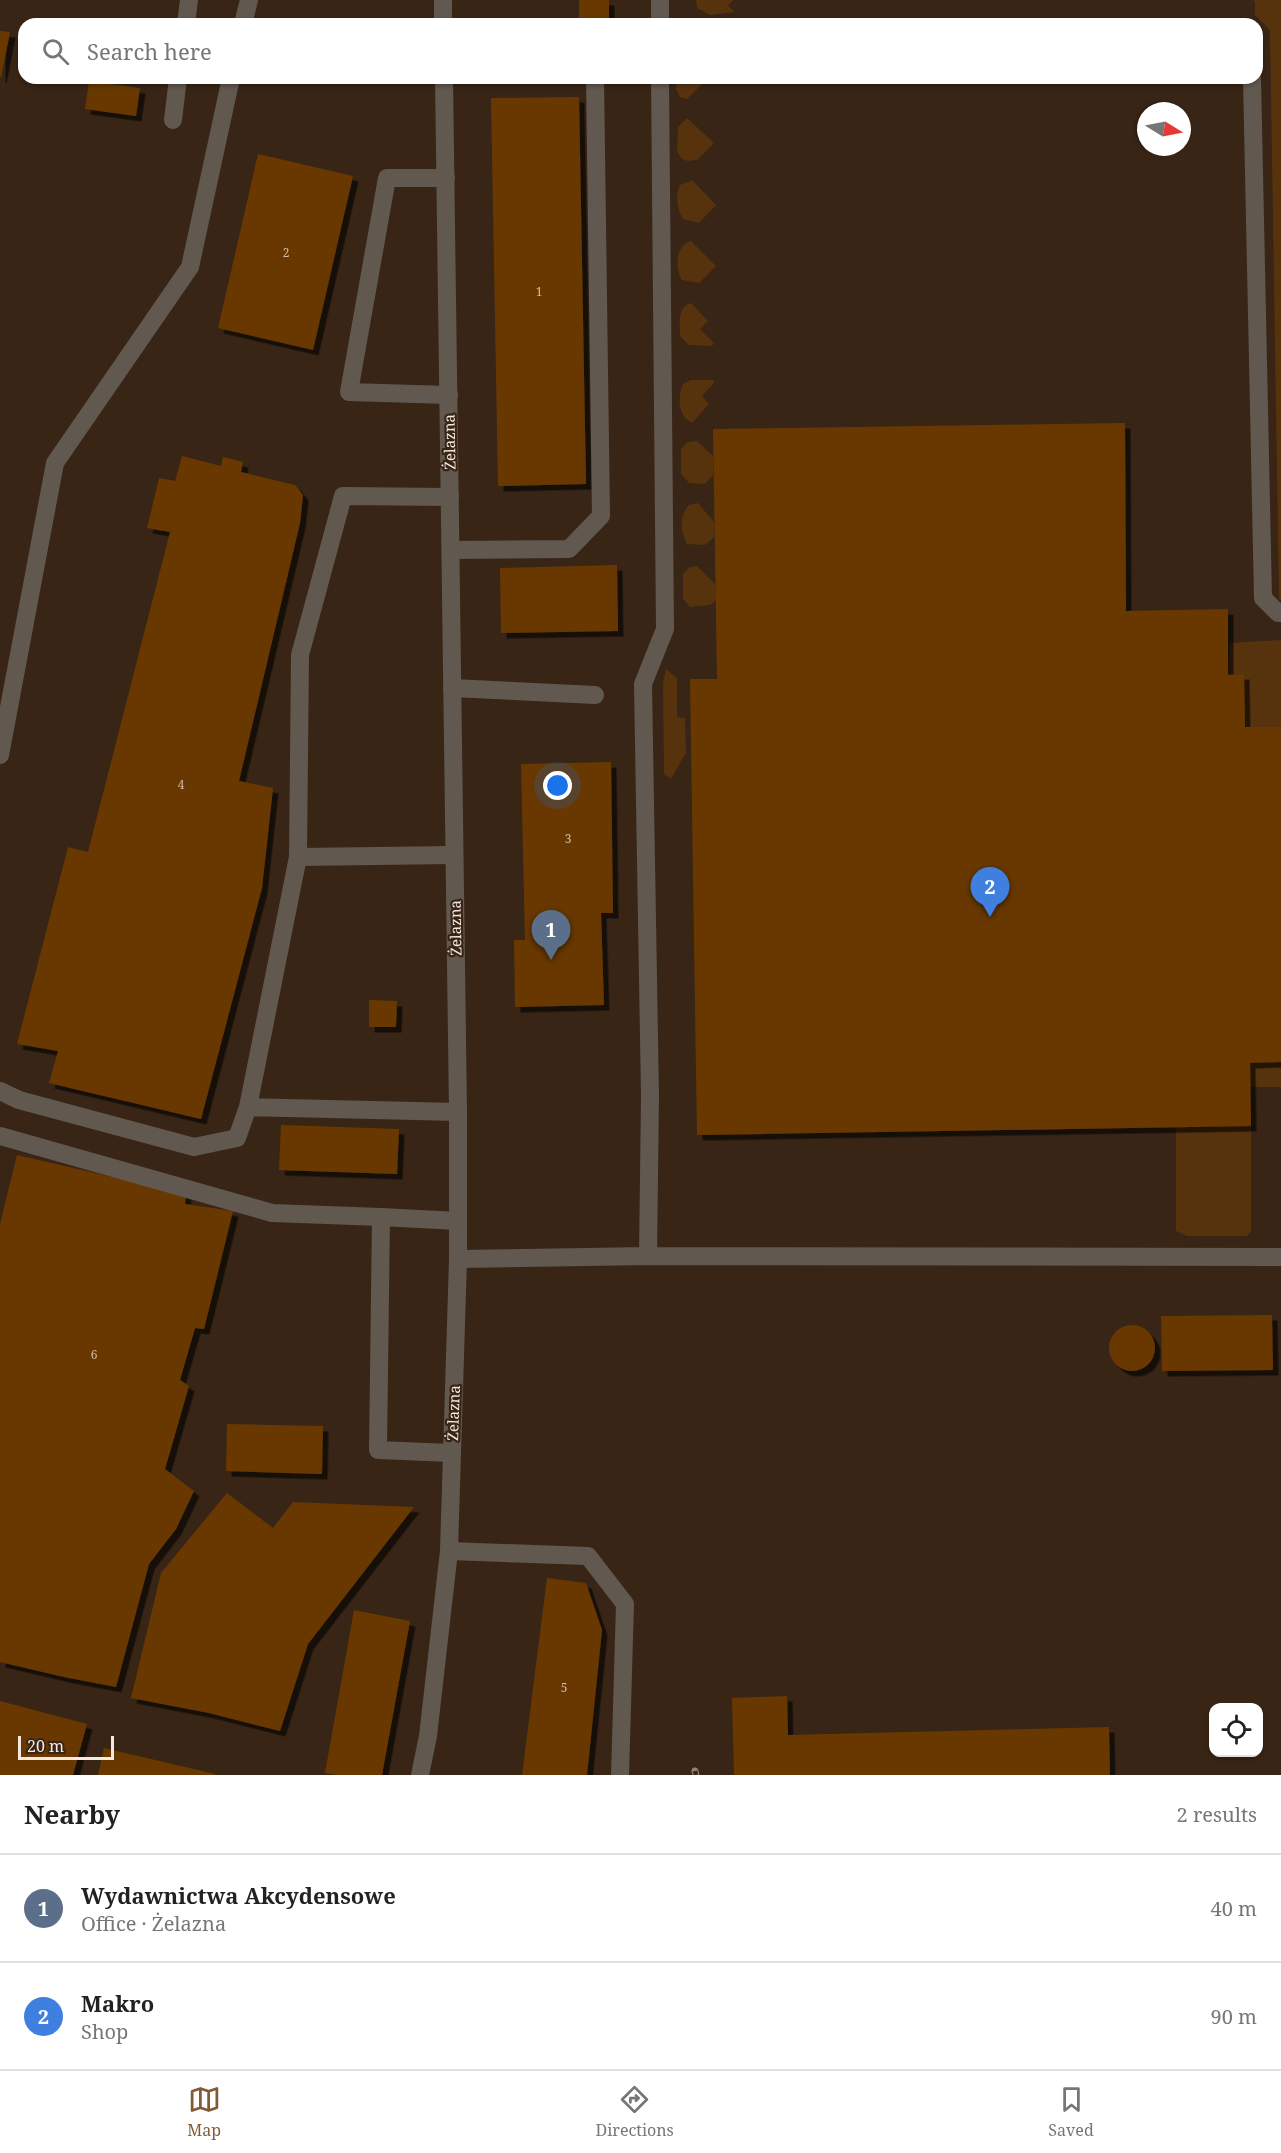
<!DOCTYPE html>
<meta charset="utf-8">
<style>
:root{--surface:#fff;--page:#f6f6f6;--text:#222;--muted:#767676;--line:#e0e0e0;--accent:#825b34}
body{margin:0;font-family:"Noto Serif",serif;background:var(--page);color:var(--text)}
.controls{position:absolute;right:18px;bottom:18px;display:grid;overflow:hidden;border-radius:12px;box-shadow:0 2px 4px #0004}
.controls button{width:54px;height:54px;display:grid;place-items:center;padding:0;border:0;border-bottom:2px solid var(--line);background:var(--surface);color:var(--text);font:30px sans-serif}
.compass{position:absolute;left:1137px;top:102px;width:54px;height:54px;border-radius:50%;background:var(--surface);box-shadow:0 2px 4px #0004;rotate:100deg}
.scale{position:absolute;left:18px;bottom:15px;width:96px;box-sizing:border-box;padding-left:6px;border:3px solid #f5e9df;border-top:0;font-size:16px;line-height:21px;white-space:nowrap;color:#f5e9df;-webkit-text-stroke:4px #382515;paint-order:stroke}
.you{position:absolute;left:558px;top:786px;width:21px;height:21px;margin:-15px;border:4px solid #fff;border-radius:50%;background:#1a73e8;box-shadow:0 0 0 9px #1a73e833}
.badge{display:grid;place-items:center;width:39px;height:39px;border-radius:50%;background:var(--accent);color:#fff;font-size:20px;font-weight:700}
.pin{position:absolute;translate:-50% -50px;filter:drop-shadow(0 2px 3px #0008)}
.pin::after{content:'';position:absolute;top:32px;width:21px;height:18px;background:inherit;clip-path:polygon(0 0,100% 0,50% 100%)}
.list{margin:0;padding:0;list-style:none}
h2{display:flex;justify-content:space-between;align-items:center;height:78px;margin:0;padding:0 24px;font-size:26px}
h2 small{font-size:20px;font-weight:400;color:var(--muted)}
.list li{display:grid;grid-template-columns:39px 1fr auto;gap:18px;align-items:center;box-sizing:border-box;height:108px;padding:0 24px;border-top:2px solid var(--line)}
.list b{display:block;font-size:22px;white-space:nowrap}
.list p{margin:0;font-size:20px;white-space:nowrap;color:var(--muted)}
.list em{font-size:20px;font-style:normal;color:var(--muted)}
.icon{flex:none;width:33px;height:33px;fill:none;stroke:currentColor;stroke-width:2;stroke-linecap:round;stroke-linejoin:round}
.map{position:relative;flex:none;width:1281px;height:1775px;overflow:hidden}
.search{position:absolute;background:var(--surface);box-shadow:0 2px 4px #0004;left:18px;right:18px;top:18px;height:66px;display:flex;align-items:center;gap:15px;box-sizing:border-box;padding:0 21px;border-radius:18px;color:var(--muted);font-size:22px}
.sheet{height:294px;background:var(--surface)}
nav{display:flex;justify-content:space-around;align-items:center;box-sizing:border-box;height:84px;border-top:2px solid var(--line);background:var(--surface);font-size:16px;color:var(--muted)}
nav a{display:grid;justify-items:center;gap:3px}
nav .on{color:var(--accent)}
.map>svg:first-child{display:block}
.green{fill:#57330d}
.building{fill:#673902;filter:url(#shadow)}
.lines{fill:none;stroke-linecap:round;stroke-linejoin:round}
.lane{stroke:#615850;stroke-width:18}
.street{stroke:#615850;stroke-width:18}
.rail-casing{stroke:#918174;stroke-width:7}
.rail{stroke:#382515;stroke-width:4.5;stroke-dasharray:14;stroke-linecap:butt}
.labels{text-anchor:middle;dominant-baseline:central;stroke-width:4.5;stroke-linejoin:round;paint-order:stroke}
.number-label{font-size:12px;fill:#d2bda8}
.street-label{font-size:15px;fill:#f5e9df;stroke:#382515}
</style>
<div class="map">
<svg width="1281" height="1775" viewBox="0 0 1281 1775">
<defs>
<filter id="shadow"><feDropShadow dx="5.5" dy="5.5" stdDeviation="0" flood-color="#0009"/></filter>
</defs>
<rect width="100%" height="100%" fill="#382515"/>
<path class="green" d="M696,0H733L728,6L735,12L710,15L697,8Z
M1253,0H1281V600L1279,599L1270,30L1255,15V2Z
M678,78H708L687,99L680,97L676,89Z
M687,118L714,143L697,160L687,161L681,158L677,151L678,127Z
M692,180L716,205L699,223L683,219C677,210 675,195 680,185Z
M691,241L716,266L699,283L682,280C674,268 676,245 691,241Z
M691,303L708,321L700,329L714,343L712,346L689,345L680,336C680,323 677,307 691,303Z
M691,380H714V383L702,396L709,404L692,423C678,416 677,398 683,384Z
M697,441L713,456V475L705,484L689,483L681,474V449L688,442Z
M698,503L714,522V537L705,545L687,544C680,531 679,516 689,505Z
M697,566L715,584L716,600L710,605L690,607L683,599V574L690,567Z
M1281,640V727H1245L1243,674L1228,675L1230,643Z
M666,669L677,678V717L685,718L686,753L671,779L664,774L663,683Z
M1281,1062V1087H1250V1063Z
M1251,1126V1231L1247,1236H1187L1176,1231V1127Z"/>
<path class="building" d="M579,0H609V20H579Z
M0,31L10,32L1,78L0,77Z
M89,81L140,88L136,116L85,109Z
M579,97L586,484L498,486L491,98Z
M258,154L353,176L313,350L218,328Z
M1125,423L1126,611L1228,609V675L1244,674L1245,727H1281V1062L1250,1063L1251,1126L697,1135L690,679H717L713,429Z
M182,456L221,466L223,457L243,462L241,472L295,485L303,495L300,523L239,781L273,788L262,888L201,1119L49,1083L58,1051L17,1044L68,847L88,852L170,532L147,528L159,478L175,481Z
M617,565L618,631L501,633L500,568Z
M611,762L613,913H601L604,1005L515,1007L514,940H525L521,764Z
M369,1000L397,1001L396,1027H369Z
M281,1125L399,1129L397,1174L279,1170Z
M17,1155L186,1194L185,1204L233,1211L204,1329L195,1328L180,1380L189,1386L165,1469L194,1491L176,1529L149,1564L116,1687L64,1677L0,1662V1224Z
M1272,1315L1273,1370L1162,1371L1161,1316Z
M1109 1348a23 23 0 1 1 46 0a23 23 0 1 1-46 0Z
M227,1424L323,1426L322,1474L226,1471Z
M227,1493L273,1528L293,1502L414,1507L308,1644L280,1731L209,1713L131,1698L161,1573Z
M547,1578L586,1583L602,1630L587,1775H522Z
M354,1610L410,1621L382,1775H337L325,1773Z
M787,1696L788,1735L1109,1727L1110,1775H734L732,1698Z
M0,1701L87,1724L73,1775H0Z
M104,1748L215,1774V1775H98Z"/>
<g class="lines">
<path class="lane" d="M660,0V24
M186,24L189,0
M243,24L249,0
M1252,78L1263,598L1278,613H1281
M173,120L178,78
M446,178H387L349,392L449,395
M451,550L569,549L601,516L595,78
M452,688L595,695
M0,755L55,463L190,267L231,78
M298,857L454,855
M0,1091L19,1100L194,1147L237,1138L248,1107L458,1112
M248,1107L298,857L300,655L343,496L450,497
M0,1136L272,1213L381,1217
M648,1256L1281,1257
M458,1259L648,1256L650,1096L643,684L665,629L660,78
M451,1453L378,1450L381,1217L458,1221
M449,1551L588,1556L625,1604L620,1775"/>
<path class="street" d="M443,0V24
M420,1775L428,1736L449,1551L458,1259V1112L444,78"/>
<g class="rail-casing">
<path id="rail" d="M695,1771L696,1775"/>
</g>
<use href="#rail" class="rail"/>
</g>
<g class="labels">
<g class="number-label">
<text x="286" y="252">2</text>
<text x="539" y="291">1</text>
<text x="181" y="784">4</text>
<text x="568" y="838">3</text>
<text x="94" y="1354">6</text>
<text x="564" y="1687">5</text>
</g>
<g class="street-label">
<text transform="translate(449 442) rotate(-91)">Żelazna</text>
<text transform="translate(455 928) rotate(-91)">Żelazna</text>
<text transform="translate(453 1413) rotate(-88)">Żelazna</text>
</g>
</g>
</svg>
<div class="controls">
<button><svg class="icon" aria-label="locate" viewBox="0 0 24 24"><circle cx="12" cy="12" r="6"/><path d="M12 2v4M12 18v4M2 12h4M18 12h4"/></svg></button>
</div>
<svg class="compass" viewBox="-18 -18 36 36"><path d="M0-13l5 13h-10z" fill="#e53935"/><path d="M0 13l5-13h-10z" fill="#767676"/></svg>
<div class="scale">20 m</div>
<div class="you"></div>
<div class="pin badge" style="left:551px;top:960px;background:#5c6f8a">1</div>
<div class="pin badge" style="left:990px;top:917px;background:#3f7fe0">2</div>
<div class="search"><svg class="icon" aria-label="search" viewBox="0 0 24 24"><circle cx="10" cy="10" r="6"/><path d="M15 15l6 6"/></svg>Search here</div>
</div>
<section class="sheet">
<h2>Nearby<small>2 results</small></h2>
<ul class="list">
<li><span class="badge" style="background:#5c6f8a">1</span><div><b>Wydawnictwa Akcydensowe</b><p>Office · Żelazna</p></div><em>40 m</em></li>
<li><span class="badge" style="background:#3f7fe0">2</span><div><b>Makro</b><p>Shop</p></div><em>90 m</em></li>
</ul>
</section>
<nav>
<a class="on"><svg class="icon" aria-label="map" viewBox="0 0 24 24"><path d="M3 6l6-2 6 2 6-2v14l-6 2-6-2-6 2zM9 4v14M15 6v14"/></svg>Map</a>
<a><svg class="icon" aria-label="directions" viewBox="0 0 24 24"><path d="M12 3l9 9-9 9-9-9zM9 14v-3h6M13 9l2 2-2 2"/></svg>Directions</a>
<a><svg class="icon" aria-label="saved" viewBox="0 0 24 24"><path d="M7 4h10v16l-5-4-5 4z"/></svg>Saved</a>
</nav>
